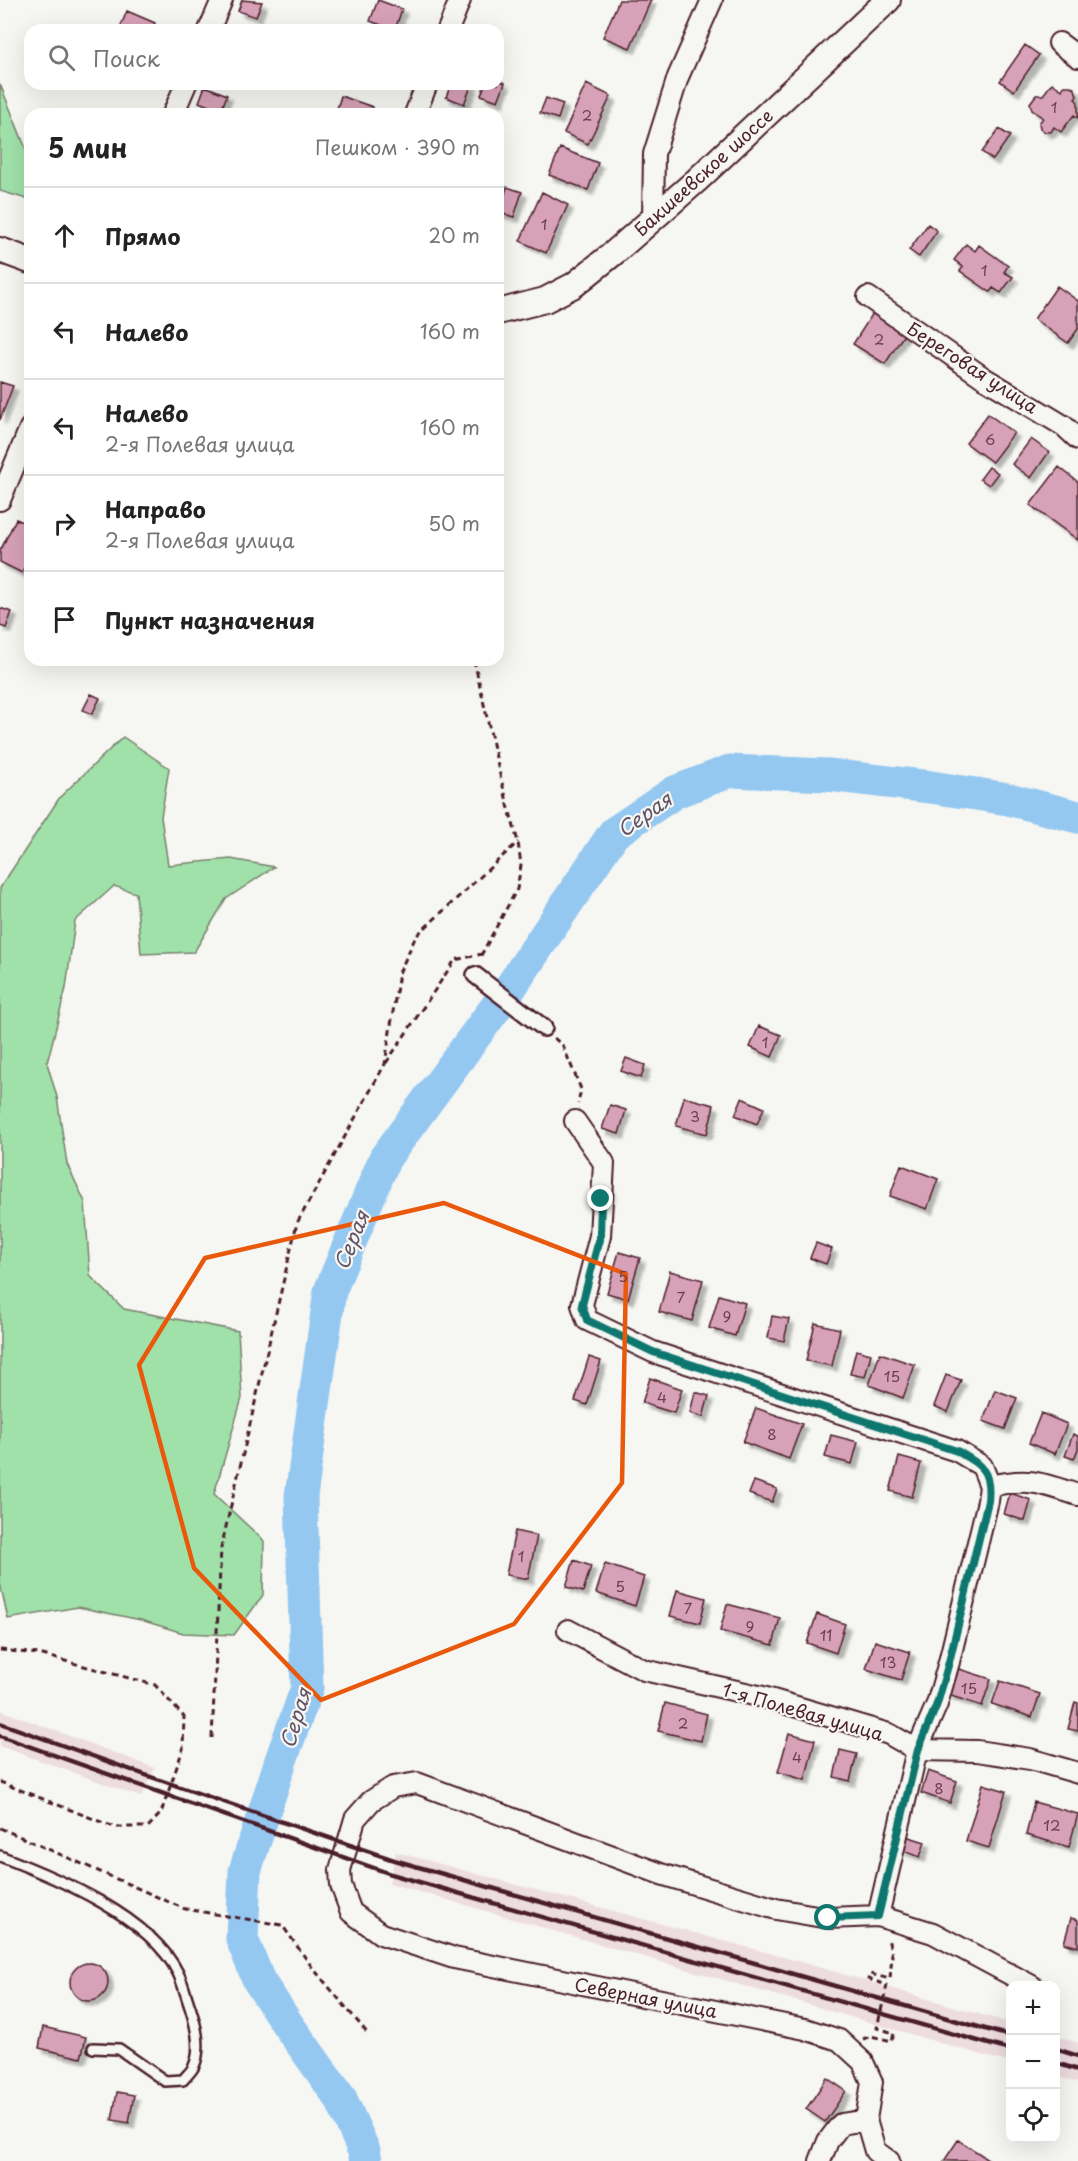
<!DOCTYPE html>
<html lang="ru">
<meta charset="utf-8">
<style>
:root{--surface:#fff;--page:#f2f2f2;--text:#222;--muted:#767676;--line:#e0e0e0}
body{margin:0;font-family:"Playpen Sans",sans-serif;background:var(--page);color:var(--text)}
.controls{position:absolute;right:18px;bottom:18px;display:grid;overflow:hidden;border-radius:12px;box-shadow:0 6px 24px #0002}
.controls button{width:54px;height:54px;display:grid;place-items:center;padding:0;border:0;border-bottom:2px solid var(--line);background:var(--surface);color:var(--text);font:30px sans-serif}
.stop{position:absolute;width:18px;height:18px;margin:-14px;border:4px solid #0f766e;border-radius:50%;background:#fff}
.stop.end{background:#0f766e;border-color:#fff;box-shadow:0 2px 6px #0008}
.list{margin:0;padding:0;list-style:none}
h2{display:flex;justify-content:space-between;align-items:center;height:78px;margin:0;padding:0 24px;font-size:26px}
h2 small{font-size:20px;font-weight:400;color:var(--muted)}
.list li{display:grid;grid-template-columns:39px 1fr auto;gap:18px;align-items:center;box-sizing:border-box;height:96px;padding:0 24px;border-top:2px solid var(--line)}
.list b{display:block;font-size:22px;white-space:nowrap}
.list p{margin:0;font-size:20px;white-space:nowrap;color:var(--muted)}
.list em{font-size:20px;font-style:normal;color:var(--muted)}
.icon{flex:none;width:33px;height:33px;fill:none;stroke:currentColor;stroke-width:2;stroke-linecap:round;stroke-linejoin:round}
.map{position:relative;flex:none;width:1078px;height:2161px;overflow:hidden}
.search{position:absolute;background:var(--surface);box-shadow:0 6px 24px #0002;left:24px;top:24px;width:480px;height:66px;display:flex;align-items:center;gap:15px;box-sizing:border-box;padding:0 21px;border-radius:18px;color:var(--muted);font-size:22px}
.panel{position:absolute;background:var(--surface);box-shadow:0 6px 24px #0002;left:24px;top:108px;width:480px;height:558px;border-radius:18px}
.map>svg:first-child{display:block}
.built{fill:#eddce0}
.green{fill:#a0e1aa;stroke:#75806a;stroke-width:1.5}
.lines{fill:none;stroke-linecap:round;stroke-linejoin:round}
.river{stroke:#94c8f1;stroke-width:33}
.building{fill:#d7a1b7;stroke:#4a1f2b;stroke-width:1.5;filter:url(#shadow)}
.service-casing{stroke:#4a1f2b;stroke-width:14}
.pedestrian-casing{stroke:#4a1f2b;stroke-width:20}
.minor-casing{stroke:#4a1f2b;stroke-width:24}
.tertiary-casing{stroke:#4a1f2b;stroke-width:28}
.path{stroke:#4a1f2b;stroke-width:3;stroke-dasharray:6 4.5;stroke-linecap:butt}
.service{stroke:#f6f6f2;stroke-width:9}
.pedestrian{stroke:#f6f6f2;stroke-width:15}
.minor{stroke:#f6f6f2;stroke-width:20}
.tertiary{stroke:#f6f6f2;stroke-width:24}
.rail{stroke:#4a1f2b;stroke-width:4.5}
.route{stroke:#0f766e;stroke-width:8}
.marked{fill:none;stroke:#e8590c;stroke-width:4.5;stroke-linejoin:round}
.labels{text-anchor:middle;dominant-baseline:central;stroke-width:4.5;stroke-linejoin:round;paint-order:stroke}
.number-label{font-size:15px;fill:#6d404e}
.street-label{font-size:18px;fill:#4a1f2b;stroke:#f6f6f2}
.water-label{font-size:20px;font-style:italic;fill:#605266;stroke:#f6f6f2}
</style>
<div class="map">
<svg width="1078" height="2161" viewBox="0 0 1078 2161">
<defs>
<filter id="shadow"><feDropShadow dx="5" dy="5" stdDeviation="1.5" flood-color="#0004"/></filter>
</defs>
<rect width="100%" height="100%" fill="#f6f6f2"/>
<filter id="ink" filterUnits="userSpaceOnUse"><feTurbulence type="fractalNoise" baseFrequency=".0167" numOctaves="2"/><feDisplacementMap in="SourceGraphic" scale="12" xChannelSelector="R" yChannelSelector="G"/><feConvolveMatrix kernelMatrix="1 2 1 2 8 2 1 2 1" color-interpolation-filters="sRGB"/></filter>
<g filter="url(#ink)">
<path class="built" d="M0,1710L155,1768L141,1797L0,1746Z
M396,1852L787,1958L1010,2023V2063L389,1883Z
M1056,2036L1078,2043V2083L1056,2076Z"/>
<path class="green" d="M0,84L30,159V200L0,191Z
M123,737L169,768L161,817L168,865L231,859L274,867L226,899L194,952L141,954L136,893L114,886L75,921L66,988L47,1063L57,1097L67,1164L85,1202L90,1276L124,1309L238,1331L242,1398L214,1494L264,1541L263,1595L234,1635L183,1633L141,1620L78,1607L8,1619L0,1583V888L60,797Z"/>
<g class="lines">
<path class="river" d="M366,2161L364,2151L341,2099L288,2025L259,1981L242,1939L245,1871L281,1760L307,1688L301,1496L330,1291L385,1158L508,991L614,833L675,792L730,771L828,775L931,787L1008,799L1078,817"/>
</g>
<path class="building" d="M242,0L262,2L256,17L238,11Z
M378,0L402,9L395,30L370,21Z
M619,0H651L630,48L603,37Z
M127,11L155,23L152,30H119Z
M1025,45L1039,55L1014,91L1000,81Z
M498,80L505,83L498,101L481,95L485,84H498Z
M1052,83L1062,90L1064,86H1071L1075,89L1077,96L1075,99L1078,102V118L1074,115L1061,132L1054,127L1051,132H1045L1040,128L1039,123L1043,118L1032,110L1030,103L1036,95H1043Z
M451,84H472L464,104L446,97Z
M586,84L611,96L588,144L564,133Z
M205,86L227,95L221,111L199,102Z
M341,96L373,107L370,114H342L336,112Z
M546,98L563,104L558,119L540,113Z
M999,129L1010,136L993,160L982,152Z
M560,148L598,163L588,190L549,175Z
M507,187L522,192L514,217L499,213Z
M542,192L568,205L546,253L520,241Z
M928,224L937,231L919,257L909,250Z
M966,244L975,251L979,245L1008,266L1004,272L1013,277L1001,293L993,288L990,292L960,271L963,267L954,260Z
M1057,286L1078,301V329L1068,343L1034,319Z
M873,313L905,333L885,364L853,344Z
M0,382L13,386L0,420Z
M988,414L1014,433L992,462L966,443Z
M1031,439L1049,452L1031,478L1012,464Z
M989,467L998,473L989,485L980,479Z
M1059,467L1078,482V540L1030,505Z
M16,519L30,525V557L22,573L0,562V551Z
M0,608L12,612L6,628L0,626Z
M91,694L100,698L92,714L83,710Z
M759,1026L781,1035L772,1057L750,1047Z
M626,1058L645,1065L641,1078L621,1071Z
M684,1097L714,1105L707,1134L676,1126Z
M742,1098L764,1108L757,1124L735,1115Z
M610,1105L626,1110L619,1134L602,1129Z
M901,1165L938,1179L927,1209L890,1196Z
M816,1243L832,1249L826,1264L810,1258Z
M619,1252L640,1258L628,1299L607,1293Z
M670,1271L703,1280L692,1321L659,1312Z
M719,1295L745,1303L735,1336L709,1328Z
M772,1316L789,1319L784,1341L768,1338Z
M815,1323L840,1329L832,1366L806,1361Z
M856,1350L871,1354L865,1377L850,1374Z
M880,1353L915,1365L903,1398L869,1385Z
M589,1357L601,1361L587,1405L575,1401Z
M946,1375L961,1380L948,1412L934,1406Z
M650,1378L682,1389L674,1413L642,1403Z
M995,1390L1017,1398L1005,1429L983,1421Z
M695,1392L709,1396L703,1417L690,1413Z
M756,1408L802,1424L789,1459L743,1442Z
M1041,1413L1067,1424L1055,1454L1029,1443Z
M1073,1434L1078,1436V1449L1074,1459L1065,1456Z
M831,1435L858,1442L852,1464L825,1457Z
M899,1457L921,1463L912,1497L890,1491Z
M754,1481L777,1489L772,1502L749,1494Z
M1010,1493L1031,1500L1025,1521L1004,1514Z
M515,1531L537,1536L528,1579L506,1575Z
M574,1560L591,1566L583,1592L566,1587Z
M605,1564L644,1577L635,1606L596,1593Z
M677,1590L706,1598L700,1623L670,1616Z
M727,1604L780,1618L773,1645L720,1631Z
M817,1614L845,1624L836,1653L807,1643Z
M875,1641L910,1652L901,1680L866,1669Z
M956,1668L991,1679L982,1706L948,1695Z
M1000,1681L1040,1694L1032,1717L992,1704Z
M1075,1702L1078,1703V1731L1068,1729Z
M665,1703L707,1714L701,1741L658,1731Z
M789,1733L815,1740L805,1780L778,1772Z
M840,1750L857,1754L850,1781L834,1777Z
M928,1771L957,1781L950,1803L921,1793Z
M983,1784L1006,1791L989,1848L966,1841Z
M1034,1802L1078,1814L1069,1847L1026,1835Z
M906,1836L925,1842L920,1857L901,1850Z
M1071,1918L1078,1920V1947L1064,1943Z
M70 1982a19 19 0 1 1 38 0a19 19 0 1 1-38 0Z
M43,2027L86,2037L81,2058L39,2048Z
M827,2078L846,2091L825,2122L806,2109Z
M117,2092L134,2095L129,2123L112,2120Z
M958,2140L988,2159L987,2161H944Z"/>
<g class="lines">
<g class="service-casing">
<path id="service" d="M0,1856C57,1878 150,1916 178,1973C183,1983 186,1996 190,2007C196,2025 202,2048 194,2066C192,2071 186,2076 183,2080L165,2081L119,2049L93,2048"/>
</g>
<g class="pedestrian-casing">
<path id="pedestrian" d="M475,975L544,1028"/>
</g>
<g class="minor-casing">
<path id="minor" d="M209,30L222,0
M448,30L460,0
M1059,43L1078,57
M173,114L186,84
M415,114L427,84
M653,219L654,154L678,77L712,0
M868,297L984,378L1064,426L1078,439
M0,500L30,428
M575,1121L604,1163L600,1236L582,1305L587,1320L653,1352L957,1451L982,1466L990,1486C1029,1477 1041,1483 1078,1495
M568,1630L644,1670L763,1697L889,1734L917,1750L977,1751L1030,1759L1078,1773
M878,1916L917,1750L937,1704L949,1662L988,1501L990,1486
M820,2161L828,2141L841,2124L866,2120
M889,2161L875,2151L866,2120L872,2082L863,2062L839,2040L805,2029L454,1958L381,1934L351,1912L341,1885L340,1870L355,1819L371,1801L393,1787L417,1783L661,1874L776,1909L828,1918L878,1916L933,1933L1032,1986"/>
</g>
<g class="tertiary-casing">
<path id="tertiary" d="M0,250L30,261
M498,312L545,300L574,285L615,252L697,180L888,0"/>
</g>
<path class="path" d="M474,660L500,775L518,842L521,865L517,889L479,959
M554,1038L563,1046L581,1089L578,1104
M386,1063L455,960L482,954
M0,1650L39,1654L155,1685L184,1717L183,1749L161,1813L148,1827H114L0,1782
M212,1738L221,1548L297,1223L385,1064L399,973L416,936L518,842
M0,1828L185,1909L282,1925L312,1967L369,2035
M863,2039L871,2036L892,2041L894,2033L877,2028L887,1985L868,1979L870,1974L890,1979L892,1956L888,1938"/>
<use href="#service" class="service"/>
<use href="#pedestrian" class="pedestrian"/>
<use href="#minor" class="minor"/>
<use href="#tertiary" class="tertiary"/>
<path class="rail" d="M0,1723L151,1777L394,1860L1010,2036
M0,1736L391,1874L1010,2050
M1056,2049L1078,2056
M1056,2063L1078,2070"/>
</g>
</g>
<g class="lines" filter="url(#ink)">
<path class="route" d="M601,1199L600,1236L582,1305L587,1320L653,1352L957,1451C982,1466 991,1470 988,1501L949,1662L937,1704L918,1750L878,1916L828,1918"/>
</g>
<path class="marked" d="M444,1203L626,1274L622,1483L514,1624L321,1700L194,1568L139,1365L205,1258Z"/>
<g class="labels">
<g class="number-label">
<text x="1054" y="106">1</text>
<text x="587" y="114">2</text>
<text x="544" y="223">1</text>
<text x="984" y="269">1</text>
<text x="879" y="338">2</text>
<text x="990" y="438">6</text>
<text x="765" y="1041">1</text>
<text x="695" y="1115">3</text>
<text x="623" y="1275">5</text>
<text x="681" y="1296">7</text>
<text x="727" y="1315">9</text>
<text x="892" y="1375">15</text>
<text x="662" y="1396">4</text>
<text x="772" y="1433">8</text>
<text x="521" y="1555">1</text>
<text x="620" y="1585">5</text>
<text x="688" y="1607">7</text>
<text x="750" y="1625">9</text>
<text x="826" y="1634">11</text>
<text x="888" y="1661">13</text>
<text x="969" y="1687">15</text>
<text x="683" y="1722">2</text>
<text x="797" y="1756">4</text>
<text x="939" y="1787">8</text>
<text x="1052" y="1824">12</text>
</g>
<g class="street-label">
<text transform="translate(703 172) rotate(-42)">Бакшеевское шоссе</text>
<text transform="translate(973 367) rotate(33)">Береговая улица</text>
<text transform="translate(803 1711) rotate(16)">1-я Полевая улица</text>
<text transform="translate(646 1997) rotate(11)">Северная улица</text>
</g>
<g class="water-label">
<text transform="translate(644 814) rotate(-35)">Серая</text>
<text transform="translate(351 1240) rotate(-68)">Серая</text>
<text transform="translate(295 1718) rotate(-73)">Серая</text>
</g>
</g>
</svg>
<div class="controls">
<button>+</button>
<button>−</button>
<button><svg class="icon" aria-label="locate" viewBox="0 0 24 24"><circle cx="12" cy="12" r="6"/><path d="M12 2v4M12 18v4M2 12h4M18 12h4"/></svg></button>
</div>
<div class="stop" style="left:828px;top:1918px"></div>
<div class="stop end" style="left:601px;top:1199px"></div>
<div class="search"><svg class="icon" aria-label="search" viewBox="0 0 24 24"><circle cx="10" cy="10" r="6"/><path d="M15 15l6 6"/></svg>Поиск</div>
<section class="panel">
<h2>5 мин<small>Пешком · 390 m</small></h2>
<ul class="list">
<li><svg class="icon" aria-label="ahead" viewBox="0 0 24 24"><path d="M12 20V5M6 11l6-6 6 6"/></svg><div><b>Прямо</b></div><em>20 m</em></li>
<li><svg class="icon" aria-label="left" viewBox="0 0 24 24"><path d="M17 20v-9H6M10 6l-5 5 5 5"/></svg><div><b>Налево</b></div><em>160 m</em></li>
<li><svg class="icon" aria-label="left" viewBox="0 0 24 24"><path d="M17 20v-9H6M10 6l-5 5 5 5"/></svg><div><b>Налево</b><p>2-я Полевая улица</p></div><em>160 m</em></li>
<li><svg class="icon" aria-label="right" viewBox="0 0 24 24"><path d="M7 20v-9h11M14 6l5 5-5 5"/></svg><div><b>Направо</b><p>2-я Полевая улица</p></div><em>50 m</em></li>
<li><svg class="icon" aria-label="arrive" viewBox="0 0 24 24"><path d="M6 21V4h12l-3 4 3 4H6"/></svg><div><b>Пункт назначения</b></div></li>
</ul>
</section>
</div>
